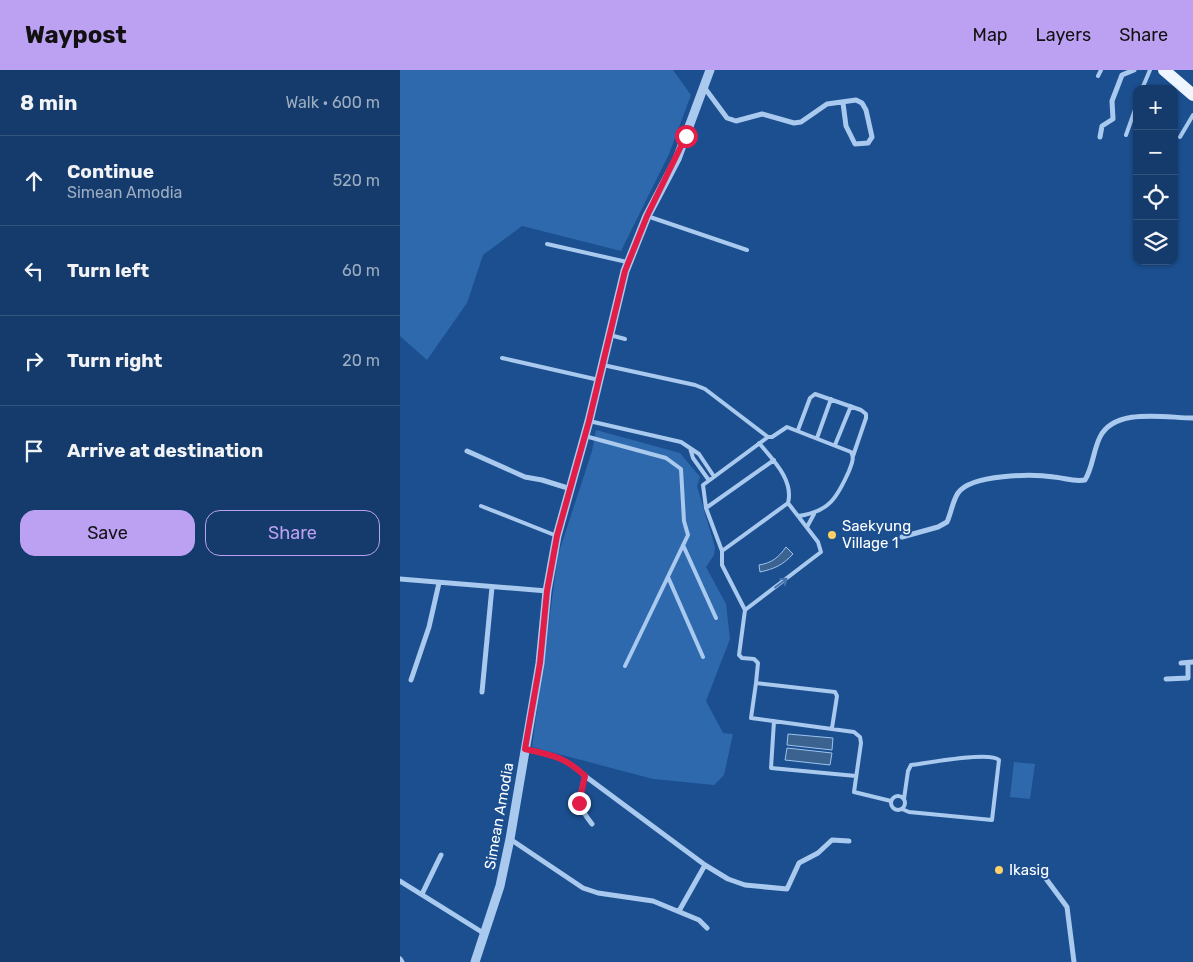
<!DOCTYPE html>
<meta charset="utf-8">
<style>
:root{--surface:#143b6b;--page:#214673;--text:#f1f3f6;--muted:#9dadc1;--line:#33557e;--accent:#bca0f2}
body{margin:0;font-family:Rubik,sans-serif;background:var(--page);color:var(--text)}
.controls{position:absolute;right:15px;top:15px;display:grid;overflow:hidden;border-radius:10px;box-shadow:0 1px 4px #0004}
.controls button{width:45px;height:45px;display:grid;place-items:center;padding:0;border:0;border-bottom:1px solid var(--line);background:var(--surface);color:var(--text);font:25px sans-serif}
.stop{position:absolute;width:15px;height:15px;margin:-11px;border:4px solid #e11d48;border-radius:50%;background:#fff}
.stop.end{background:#e11d48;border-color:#fff;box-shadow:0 1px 5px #0008}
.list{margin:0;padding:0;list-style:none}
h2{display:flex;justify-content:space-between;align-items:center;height:65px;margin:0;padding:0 20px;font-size:21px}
h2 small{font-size:16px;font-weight:400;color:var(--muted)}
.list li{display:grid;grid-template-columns:32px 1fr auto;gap:15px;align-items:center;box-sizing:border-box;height:90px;padding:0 20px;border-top:1px solid var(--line)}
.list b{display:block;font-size:19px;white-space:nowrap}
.list p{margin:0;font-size:16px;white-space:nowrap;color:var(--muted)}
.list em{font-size:16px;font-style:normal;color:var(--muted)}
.actions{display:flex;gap:10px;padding:15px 20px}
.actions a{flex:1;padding:11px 0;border:1px solid var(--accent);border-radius:15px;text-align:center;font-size:18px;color:var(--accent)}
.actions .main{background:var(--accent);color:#111}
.icon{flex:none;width:28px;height:28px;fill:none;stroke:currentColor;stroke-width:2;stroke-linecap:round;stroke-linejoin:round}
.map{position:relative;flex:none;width:793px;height:892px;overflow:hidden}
header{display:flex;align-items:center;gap:30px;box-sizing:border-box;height:70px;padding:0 25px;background:var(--accent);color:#111}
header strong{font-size:24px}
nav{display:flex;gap:28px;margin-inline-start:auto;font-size:18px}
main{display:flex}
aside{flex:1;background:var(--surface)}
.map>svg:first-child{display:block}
.green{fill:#2e69ad}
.water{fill:#3c6290;stroke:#9cc4f0}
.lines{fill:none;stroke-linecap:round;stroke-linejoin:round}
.service{stroke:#a9c9ee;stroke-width:4}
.minor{stroke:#a9c9ee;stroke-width:5}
.tertiary{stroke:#a9c9ee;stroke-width:9}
.primary{stroke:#f0f6ff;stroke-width:12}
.oneway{stroke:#4674ac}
.route{stroke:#e11d48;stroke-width:6}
.poi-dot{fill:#ffd166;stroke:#1b4f8f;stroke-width:2}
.labels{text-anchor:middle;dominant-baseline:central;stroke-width:4;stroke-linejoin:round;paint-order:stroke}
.poi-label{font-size:15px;fill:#fff;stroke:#1b4f8f;text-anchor:start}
.street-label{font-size:15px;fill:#fff;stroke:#1b4f8f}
</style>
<header>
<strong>Waypost</strong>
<nav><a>Map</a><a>Layers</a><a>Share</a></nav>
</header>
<main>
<aside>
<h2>8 min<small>Walk · 600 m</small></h2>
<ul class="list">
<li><svg class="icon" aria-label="ahead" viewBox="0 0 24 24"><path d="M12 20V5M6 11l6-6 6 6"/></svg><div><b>Continue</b><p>Simean Amodia</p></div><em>520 m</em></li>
<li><svg class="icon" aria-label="left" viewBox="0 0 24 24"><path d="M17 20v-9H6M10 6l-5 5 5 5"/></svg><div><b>Turn left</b></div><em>60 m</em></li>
<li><svg class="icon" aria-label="right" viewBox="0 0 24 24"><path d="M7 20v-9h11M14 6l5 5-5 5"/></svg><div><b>Turn right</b></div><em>20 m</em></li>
<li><svg class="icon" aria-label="arrive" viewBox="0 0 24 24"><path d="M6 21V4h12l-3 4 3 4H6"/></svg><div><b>Arrive at destination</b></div></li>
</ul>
<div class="actions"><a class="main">Save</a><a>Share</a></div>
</aside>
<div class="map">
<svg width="793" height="892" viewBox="0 0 793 892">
<rect width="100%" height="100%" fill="#1b4f8f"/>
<path class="green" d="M0,0H273L291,25L269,84L221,181L122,156L83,185L67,233L27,290L0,266Z
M196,360L280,383L300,407L297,416L315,477L314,485L306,497L326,534L330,569L306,631L323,663L333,664L324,705L314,715L253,709L132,677L158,485L192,381Z
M614,692L635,694L630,729L610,727Z"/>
<path class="water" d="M386,477L393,484C383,495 374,499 360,502L359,495C372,493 379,487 386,477Z
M388,664L433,668L432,680L387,675Z
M387,678L432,683L430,695L385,690Z"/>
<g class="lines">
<path class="service" d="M698,6L701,0
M742,19L750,0
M726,65L737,34
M780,67L793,45
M247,146L347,180
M147,174L227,192
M210,265L225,269
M102,288L199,310
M203,295L295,315L305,319L368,367H372L387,357L451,382C455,389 451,395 449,401C437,428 429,442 398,446
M189,351L281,372L299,384L313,405
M398,360L410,328L415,324L461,340L466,344V348L453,386
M185,366L266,388L281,399L284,451L288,465L225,596
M368,367L303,415L306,438L322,481V495L345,540L339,585L342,588L354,589L358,593L356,613L435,622L437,626L432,658
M417,368L431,329
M435,375L451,336
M290,378L293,388L308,409
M81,436L157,466
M306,438L374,390
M407,457L414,444
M283,475L316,548
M322,481L388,433C394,410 373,390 359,373
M268,507L303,587
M345,540L421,482L418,472L388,433
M356,613L351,648L454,662L460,667L461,673L454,722L491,731
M374,651L371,698L456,706
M491 733a7 7 0 1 1 14 0a7 7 0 1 1-14 0Z
M502,739L509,742L592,750L599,690C590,681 527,693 511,695L508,701L504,729"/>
<path class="minor" d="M304,17L327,48L336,51L362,44L394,53L401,52L427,34L456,30L462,33L466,40L472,67L468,73L455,74L446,56L443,33
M700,67L702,56L713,49L712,31L722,5L734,0
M67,381L125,407L142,410L171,419
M502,467L538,457L547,452C551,443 553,430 558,423C571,404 633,404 654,407C665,408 674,412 685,410C693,397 693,381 700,367C715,337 766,348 793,348
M0,509L147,521
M781,593L793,592
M766,609L788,608V593
M11,610L29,557L39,513
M82,622L92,517
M125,679C152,685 165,687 185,706L305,795L328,809L345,815L387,819L399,793L418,783L432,770L449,771
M185,706C179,732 175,732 192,754
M110,769L183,818L198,823L253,831L299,850L307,858
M638,798L667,837L674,892
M0,811L85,864
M22,824L41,785
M279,841L305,795
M0,889L2,892"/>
<path class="tertiary" d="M75,892L100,816L110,769L140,593L147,521L157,466L189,351L225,201L247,146L277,89L310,0"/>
<path class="primary" d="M764,0L793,25"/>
</g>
<defs><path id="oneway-shaft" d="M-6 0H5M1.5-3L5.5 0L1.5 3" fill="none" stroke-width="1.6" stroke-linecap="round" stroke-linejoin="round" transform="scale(1.25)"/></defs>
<use class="oneway" href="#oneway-shaft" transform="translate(381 513) rotate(-37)"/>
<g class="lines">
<path class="route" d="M179,733L185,706C165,687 152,685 125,679L140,593L147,521L157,466L189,351L225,201L247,146L286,66"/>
</g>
<g class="poi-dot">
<circle cx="432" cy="465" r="5"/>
<circle cx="599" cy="800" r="5"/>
</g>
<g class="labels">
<g class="poi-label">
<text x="442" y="456">Saekyung<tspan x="442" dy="17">Village 1</tspan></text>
<text x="609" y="800">Ikasig</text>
</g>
<g class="street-label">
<text transform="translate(99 746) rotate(-80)">Simean Amodia</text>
</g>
</g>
</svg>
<div class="controls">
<button>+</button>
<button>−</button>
<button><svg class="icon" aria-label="locate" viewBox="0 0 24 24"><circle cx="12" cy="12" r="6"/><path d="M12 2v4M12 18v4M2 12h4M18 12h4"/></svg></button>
<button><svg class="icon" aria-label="layers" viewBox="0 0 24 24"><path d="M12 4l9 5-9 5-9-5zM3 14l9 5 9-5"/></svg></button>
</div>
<div class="stop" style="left:286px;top:66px"></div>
<div class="stop end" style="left:179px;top:733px"></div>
</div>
</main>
